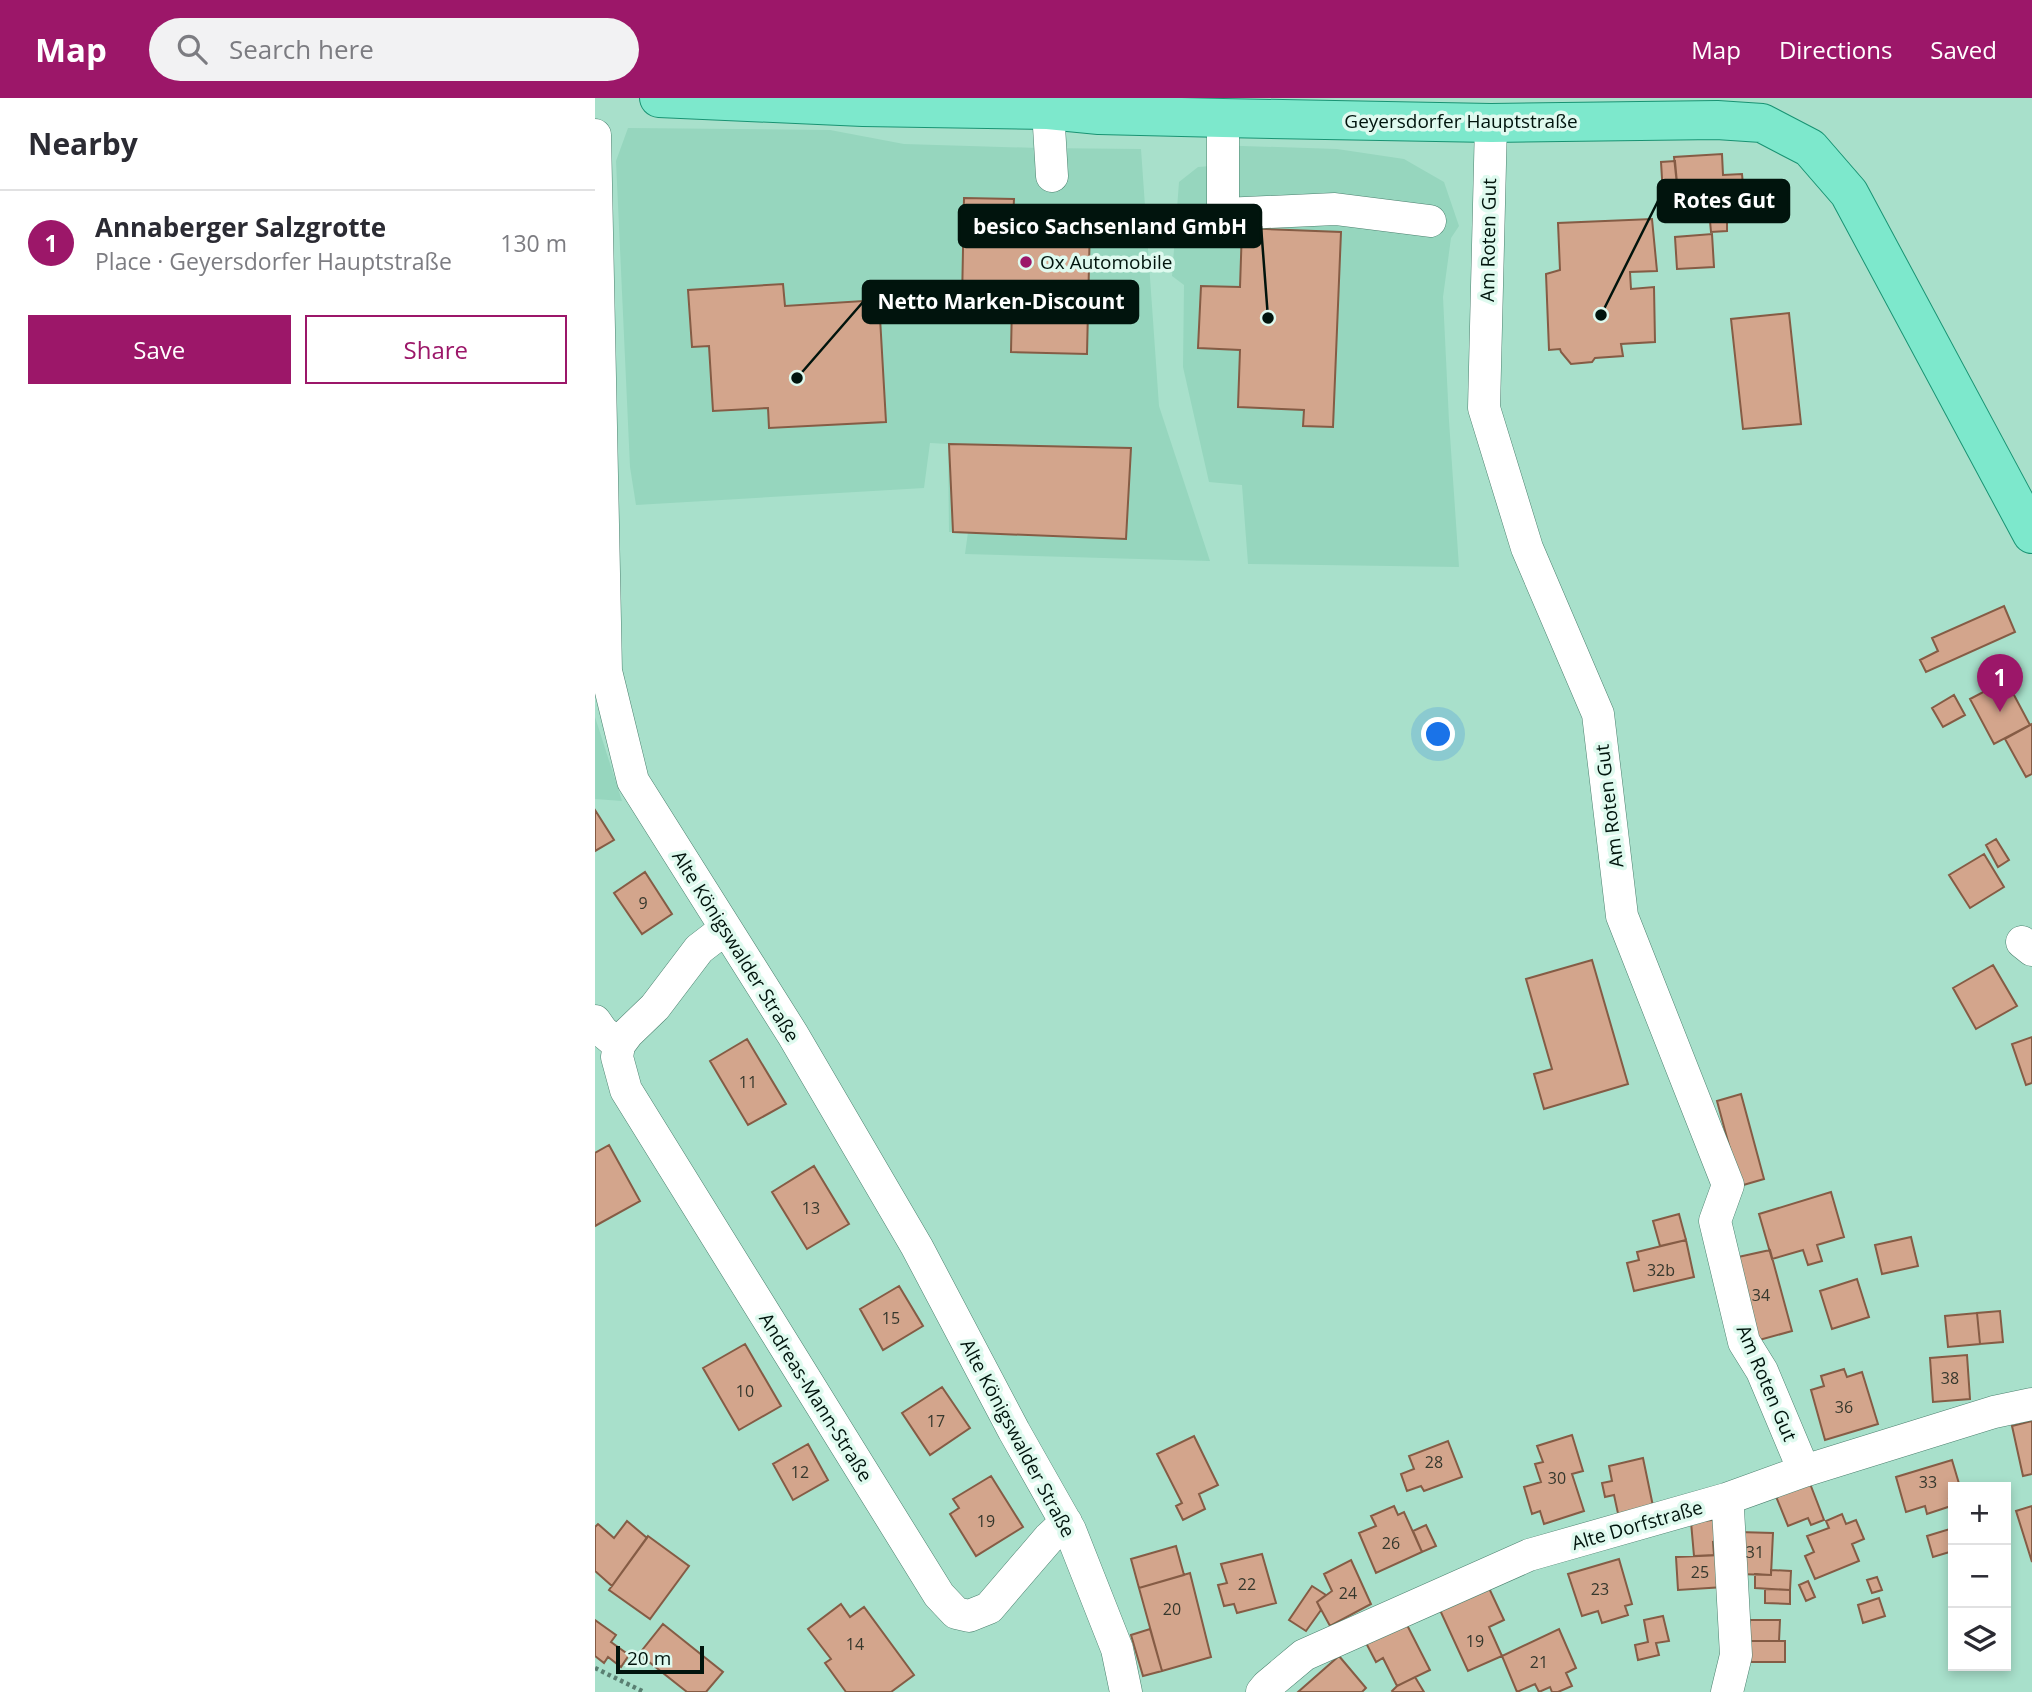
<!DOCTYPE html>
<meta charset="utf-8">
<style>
:root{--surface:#fff;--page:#f2f2f3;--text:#2b2b33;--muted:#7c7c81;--line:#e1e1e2;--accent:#9c1769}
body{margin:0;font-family:"Open Sans",sans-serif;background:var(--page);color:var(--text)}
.controls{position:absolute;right:21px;bottom:21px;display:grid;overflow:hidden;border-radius:0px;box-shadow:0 4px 10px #0003}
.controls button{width:63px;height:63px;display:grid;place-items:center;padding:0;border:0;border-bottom:2px solid var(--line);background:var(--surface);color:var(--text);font:35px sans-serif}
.scale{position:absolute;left:21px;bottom:18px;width:88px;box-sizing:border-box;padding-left:7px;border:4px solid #01140d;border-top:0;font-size:19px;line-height:24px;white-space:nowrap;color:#01140d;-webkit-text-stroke:5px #dffaef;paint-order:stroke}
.you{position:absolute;left:844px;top:637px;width:24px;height:24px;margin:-18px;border:5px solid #fff;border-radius:50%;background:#1a73e8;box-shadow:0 0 0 10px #1a73e833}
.badge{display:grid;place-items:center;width:46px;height:46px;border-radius:50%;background:var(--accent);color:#fff;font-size:23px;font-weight:700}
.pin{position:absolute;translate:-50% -58px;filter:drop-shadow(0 2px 4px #0008)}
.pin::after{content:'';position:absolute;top:37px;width:24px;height:21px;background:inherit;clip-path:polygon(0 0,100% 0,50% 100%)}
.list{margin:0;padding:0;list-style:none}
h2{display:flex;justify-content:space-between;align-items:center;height:91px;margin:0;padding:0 28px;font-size:30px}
h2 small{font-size:23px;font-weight:400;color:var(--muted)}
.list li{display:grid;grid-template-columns:46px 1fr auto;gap:21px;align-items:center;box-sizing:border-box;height:105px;padding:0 28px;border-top:2px solid var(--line)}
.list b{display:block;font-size:26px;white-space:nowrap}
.list p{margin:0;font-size:23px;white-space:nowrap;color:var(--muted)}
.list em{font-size:23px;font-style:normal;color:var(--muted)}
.actions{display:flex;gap:14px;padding:21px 28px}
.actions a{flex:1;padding:16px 0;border:2px solid var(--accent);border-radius:0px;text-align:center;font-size:24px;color:var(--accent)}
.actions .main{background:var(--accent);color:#fff}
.icon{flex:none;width:38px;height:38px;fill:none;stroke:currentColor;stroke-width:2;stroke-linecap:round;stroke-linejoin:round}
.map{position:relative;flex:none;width:1437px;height:1594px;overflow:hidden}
header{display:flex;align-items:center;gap:42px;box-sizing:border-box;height:98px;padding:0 35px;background:var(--accent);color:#fff}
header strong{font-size:33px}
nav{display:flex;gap:38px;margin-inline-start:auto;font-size:24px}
.search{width:490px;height:63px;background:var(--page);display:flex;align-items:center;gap:18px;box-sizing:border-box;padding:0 24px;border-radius:38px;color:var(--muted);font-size:26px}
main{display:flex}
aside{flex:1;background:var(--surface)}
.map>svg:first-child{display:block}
.built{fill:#96d6be}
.building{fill:#d3a58c;stroke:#855c45;stroke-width:2}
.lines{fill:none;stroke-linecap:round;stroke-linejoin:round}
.minor-casing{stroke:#4c816f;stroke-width:33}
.major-casing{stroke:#199373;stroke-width:40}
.path{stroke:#597f71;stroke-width:4.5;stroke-dasharray:3.5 3.5;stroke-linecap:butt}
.minor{stroke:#fff;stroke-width:32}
.major{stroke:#7de8cc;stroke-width:38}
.poi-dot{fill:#9c1769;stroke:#dffaef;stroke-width:2.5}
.labels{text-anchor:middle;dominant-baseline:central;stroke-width:7;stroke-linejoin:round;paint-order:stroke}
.number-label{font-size:16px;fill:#36382d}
.street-label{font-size:19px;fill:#01140d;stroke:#dffaef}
.poi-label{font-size:19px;fill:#01140d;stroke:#dffaef;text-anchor:start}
.leader{fill:none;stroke:#01140d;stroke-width:2.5}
.callout-dot{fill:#01140d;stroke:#dffaef;stroke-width:2.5}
.callout{fill:#01140d;stroke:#01140d;stroke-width:2.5}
.callout-label{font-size:21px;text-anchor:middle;font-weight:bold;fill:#fff}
</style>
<header>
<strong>Map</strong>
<div class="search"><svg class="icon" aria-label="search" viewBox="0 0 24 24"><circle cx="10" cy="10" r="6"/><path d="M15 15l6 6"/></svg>Search here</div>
<nav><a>Map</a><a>Directions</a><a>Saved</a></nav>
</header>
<main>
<aside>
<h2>Nearby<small></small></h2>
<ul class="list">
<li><span class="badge">1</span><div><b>Annaberger Salzgrotte</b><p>Place · Geyersdorfer Hauptstraße</p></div><em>130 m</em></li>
</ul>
<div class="actions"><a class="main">Save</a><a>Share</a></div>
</aside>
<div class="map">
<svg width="1437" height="1594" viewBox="0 0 1437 1594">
<rect width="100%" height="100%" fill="#a8e0cb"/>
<path class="built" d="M33,30L235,32L309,46L444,50L546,51L564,308L615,463L370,456L373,434H354L353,346L335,345L329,390L41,407L35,369L21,63Z
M617,47L742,51L809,61L849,84L864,128L856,140L848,199L854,323L864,469L653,466L647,387L614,384L588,269L589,187L577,178L584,84L603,69L616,68Z
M0,619L27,703L0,701Z"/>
<path class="building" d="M1127,56L1128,77L1147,76L1151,120L1086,124L1079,59Z
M1080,63L1083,96L1068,97L1066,64Z
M369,100L419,101L418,123L495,124L492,256L416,254L417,205L367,204Z
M1057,121L1062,173L1035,174L1036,191L1059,189L1060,244L1026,246L1028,258L1000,260L997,264L976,266L966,254L965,251L954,252L951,176L965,172L963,125Z
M1132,122V133L1116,134L1115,123Z
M647,130L746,134L738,329L708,328L709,312L643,309L645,252L603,250L606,188L645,189Z
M1117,136L1119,169L1082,171L1080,139Z
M188,186L190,208L284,202L291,324L174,330L173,310L118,313L114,248L97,249L93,192Z
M1194,215L1206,326L1148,331L1136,221Z
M354,346L536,350L531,441L358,434Z
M1409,508L1420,534L1331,574L1325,562L1343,553L1337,540Z
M1411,582L1435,627L1399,646L1375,601Z
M1359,597L1370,617L1348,629L1337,610Z
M1437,626V676L1431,679L1410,641Z
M0,712L19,742L0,753Z
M1401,741L1414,762L1403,769L1391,747Z
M1389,756L1409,789L1375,810L1354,777Z
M50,774L77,816L47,836L19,795Z
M997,862L1033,986L949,1011L939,976L957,971L931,881Z
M1398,867L1422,908L1381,931L1358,890Z
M1437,939V985L1431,987L1417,946Z
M152,941L191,1006L153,1027L115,963Z
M1146,996L1169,1081L1145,1088L1122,1003Z
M14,1047L45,1103L0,1128V1055Z
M219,1068L254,1126L212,1151L177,1094Z
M1236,1094L1249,1139L1222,1147L1227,1163L1213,1167L1208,1152L1177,1161L1164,1116Z
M1084,1116L1091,1142L1065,1148L1058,1123Z
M1316,1139L1323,1168L1287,1176L1280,1147Z
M1091,1142L1099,1179L1039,1193L1032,1165L1044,1162L1042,1154Z
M1175,1152L1197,1233L1157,1244L1134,1161Z
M1262,1181L1274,1219L1237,1231L1225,1193Z
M304,1188L328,1228L288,1252L265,1211Z
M1405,1213L1408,1244L1385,1246L1382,1215Z
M1382,1215L1385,1246L1353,1249L1350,1218Z
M150,1246L186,1308L144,1332L108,1270Z
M1372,1257L1375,1301L1338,1304L1335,1260Z
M1249,1271L1252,1279L1267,1274L1283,1326L1230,1342L1216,1292L1229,1288L1226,1278Z
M347,1289L375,1330L335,1357L307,1315Z
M1437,1323V1376L1428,1378L1417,1328Z
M977,1337L988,1373L977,1376L989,1413L949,1426L945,1413L937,1416L929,1389L946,1384L940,1366L948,1364L942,1348Z
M599,1338L623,1387L604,1396L610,1411L588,1422L581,1408L587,1405L562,1356Z
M853,1343L867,1379L829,1393L826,1388L812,1393L806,1376L819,1371L814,1358Z
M213,1346L233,1382L198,1402L178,1366Z
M1048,1360L1059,1413L1024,1420L1019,1397L1010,1399L1007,1385L1017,1383L1014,1368Z
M1357,1362L1365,1389H1358V1399L1354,1401L1356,1408L1332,1416L1330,1408L1311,1414L1301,1379Z
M396,1378L428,1429L381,1458L355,1416L364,1410L358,1401Z
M1214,1383L1229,1422L1216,1427L1213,1420L1193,1428L1180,1396Z
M799,1408L803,1417L809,1414L827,1454L781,1475L764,1435L781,1428L776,1418Z
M1437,1408V1464L1421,1413Z
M1247,1416L1251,1426L1261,1422L1269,1441L1257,1446L1264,1463L1220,1481L1210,1458L1219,1454L1212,1438L1234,1430L1231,1423Z
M1128,1421L1130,1443L1118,1444L1119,1457L1099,1458L1096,1424Z
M32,1423L52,1440L17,1488L0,1473V1429L3,1426L19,1440Z
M831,1427L841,1448L827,1454L818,1433Z
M1358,1430V1453L1338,1459L1332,1438Z
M1143,1434L1178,1435L1176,1477L1142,1476Z
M53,1438L94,1468L55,1521L14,1492Z
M581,1448L589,1477L544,1490L536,1461Z
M667,1456L681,1505L642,1515L639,1506L629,1508L623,1487L632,1485L626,1466Z
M1127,1457L1129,1489L1083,1492L1081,1459Z
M1024,1461L1037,1506L1030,1508L1033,1517L1007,1525L1003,1513L987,1518L973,1476Z
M756,1462L776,1506L735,1528L722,1504L737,1493L729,1476Z
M1176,1472L1196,1473L1195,1492L1160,1490V1476L1176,1477Z
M595,1475L616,1559L567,1573L544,1490Z
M1282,1479L1287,1492L1277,1495L1272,1482Z
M1213,1483L1220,1499L1211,1503L1204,1487Z
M717,1488L731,1497L722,1504L726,1512L711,1533L694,1522Z
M893,1488L909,1522L894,1529L907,1558L873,1573L844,1510Z
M1170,1491L1195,1492V1506L1170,1505Z
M1284,1500L1290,1518L1268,1525L1263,1507Z
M246,1506L255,1519L269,1509L319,1577L296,1594H251L230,1565L236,1561L213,1531Z
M1068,1518L1074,1543L1061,1545L1064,1557L1043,1562L1040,1547L1053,1544L1049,1522Z
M0,1522L21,1537L16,1544L34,1557L26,1569L13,1559L9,1565L0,1558Z
M1155,1522H1185L1184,1543H1155Z
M811,1525L835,1572L802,1588L788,1560L781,1564L771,1545Z
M68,1526L128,1574L111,1594H92L44,1556Z
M555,1531L567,1573L548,1578L536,1537Z
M964,1531L981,1570L971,1575L977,1588L963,1594H957L955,1589L944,1594L940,1586L922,1594L907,1558Z
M1155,1543H1190V1564H1155Z
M744,1558L771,1590L767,1594H703Z
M820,1579L829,1594H798L797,1593L802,1588Z"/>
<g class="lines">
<g class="minor-casing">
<path id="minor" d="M453,12L457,78
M628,20V116L740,111L835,123
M896,25L889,310L932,450L1003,616L1027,818L1133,1087L1120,1123L1149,1244L1167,1273L1209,1373
M0,37L11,573L38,683L198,937L322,1149L419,1333L475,1432L522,1551L531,1594
M130,831L104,851L60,909L33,935L24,947L22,959L31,992L344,1497L361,1515L374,1518L394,1510L454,1440L471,1424
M1427,844L1437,852
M0,923L7,933L24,947
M1131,1401L1133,1411L1141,1557L1132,1594
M667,1594L672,1588L709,1557L934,1457L1131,1401L1209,1373L1399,1314L1437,1306"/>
</g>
<g class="major-casing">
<path id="major" d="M64,0L268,9L453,12L504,17L628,20L896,25L1122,22L1167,25L1215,50L1254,95L1437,436"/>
</g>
<path class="path" d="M0,1570L49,1594"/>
<use href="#minor" class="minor"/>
<use href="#major" class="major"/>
</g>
<circle class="poi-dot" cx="431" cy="164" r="7"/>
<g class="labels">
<g class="number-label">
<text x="48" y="805">9</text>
<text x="153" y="984">11</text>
<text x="216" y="1110">13</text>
<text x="1066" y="1172">32b</text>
<text x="1166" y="1197">34</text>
<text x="296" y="1220">15</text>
<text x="1355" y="1280">38</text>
<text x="150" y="1293">10</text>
<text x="1249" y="1309">36</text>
<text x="341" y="1323">17</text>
<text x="839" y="1364">28</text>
<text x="205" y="1374">12</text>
<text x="962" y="1380">30</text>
<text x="1333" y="1384">33</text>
<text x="391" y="1423">19</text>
<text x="796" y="1445">26</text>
<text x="1160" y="1454">31</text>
<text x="1105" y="1474">25</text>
<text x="652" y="1486">22</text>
<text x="1005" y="1491">23</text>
<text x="753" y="1495">24</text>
<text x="577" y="1511">20</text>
<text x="880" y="1543">19</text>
<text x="260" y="1546">14</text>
<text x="944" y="1564">21</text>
</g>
<g class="street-label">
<text x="866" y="23">Geyersdorfer Hauptstraße</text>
<text transform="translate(893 142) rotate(-89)">Am Roten Gut</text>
<text transform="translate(1014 708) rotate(-97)">Am Roten Gut</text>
<text transform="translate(141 848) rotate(58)">Alte Königswalder Straße</text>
<text transform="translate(1172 1285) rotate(67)">Am Roten Gut</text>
<text transform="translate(221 1299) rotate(58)">Andreas-Mann-Straße</text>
<text transform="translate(423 1340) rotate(62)">Alte Königswalder Straße</text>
<text transform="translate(1042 1427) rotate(-16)">Alte Dorfstraße</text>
</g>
<g class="poi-label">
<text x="445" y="164">Ox Automobile</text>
</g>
</g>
<path class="leader" d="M1006 217L1063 103M673 220L666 128M202 280L268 204"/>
<g class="callout-dot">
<circle cx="1006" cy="217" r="7"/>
<circle cx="673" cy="220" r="7"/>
<circle cx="202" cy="280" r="7"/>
</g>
<g class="callout">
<rect x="1063" y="82" width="131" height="42" rx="7"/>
<rect x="364" y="107" width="302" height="42" rx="7"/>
<rect x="268" y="183" width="275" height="42" rx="7"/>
</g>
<g class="callout-label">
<text x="1129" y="110">Rotes Gut</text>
<text x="515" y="136">besico Sachsenland GmbH</text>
<text x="406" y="211">Netto Marken-Discount</text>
</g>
</svg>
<div class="controls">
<button>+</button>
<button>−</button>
<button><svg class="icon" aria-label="layers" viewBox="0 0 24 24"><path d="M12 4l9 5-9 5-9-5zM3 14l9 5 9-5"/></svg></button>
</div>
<div class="scale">20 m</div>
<div class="you"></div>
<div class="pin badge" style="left:1405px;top:614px">1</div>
</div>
</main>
